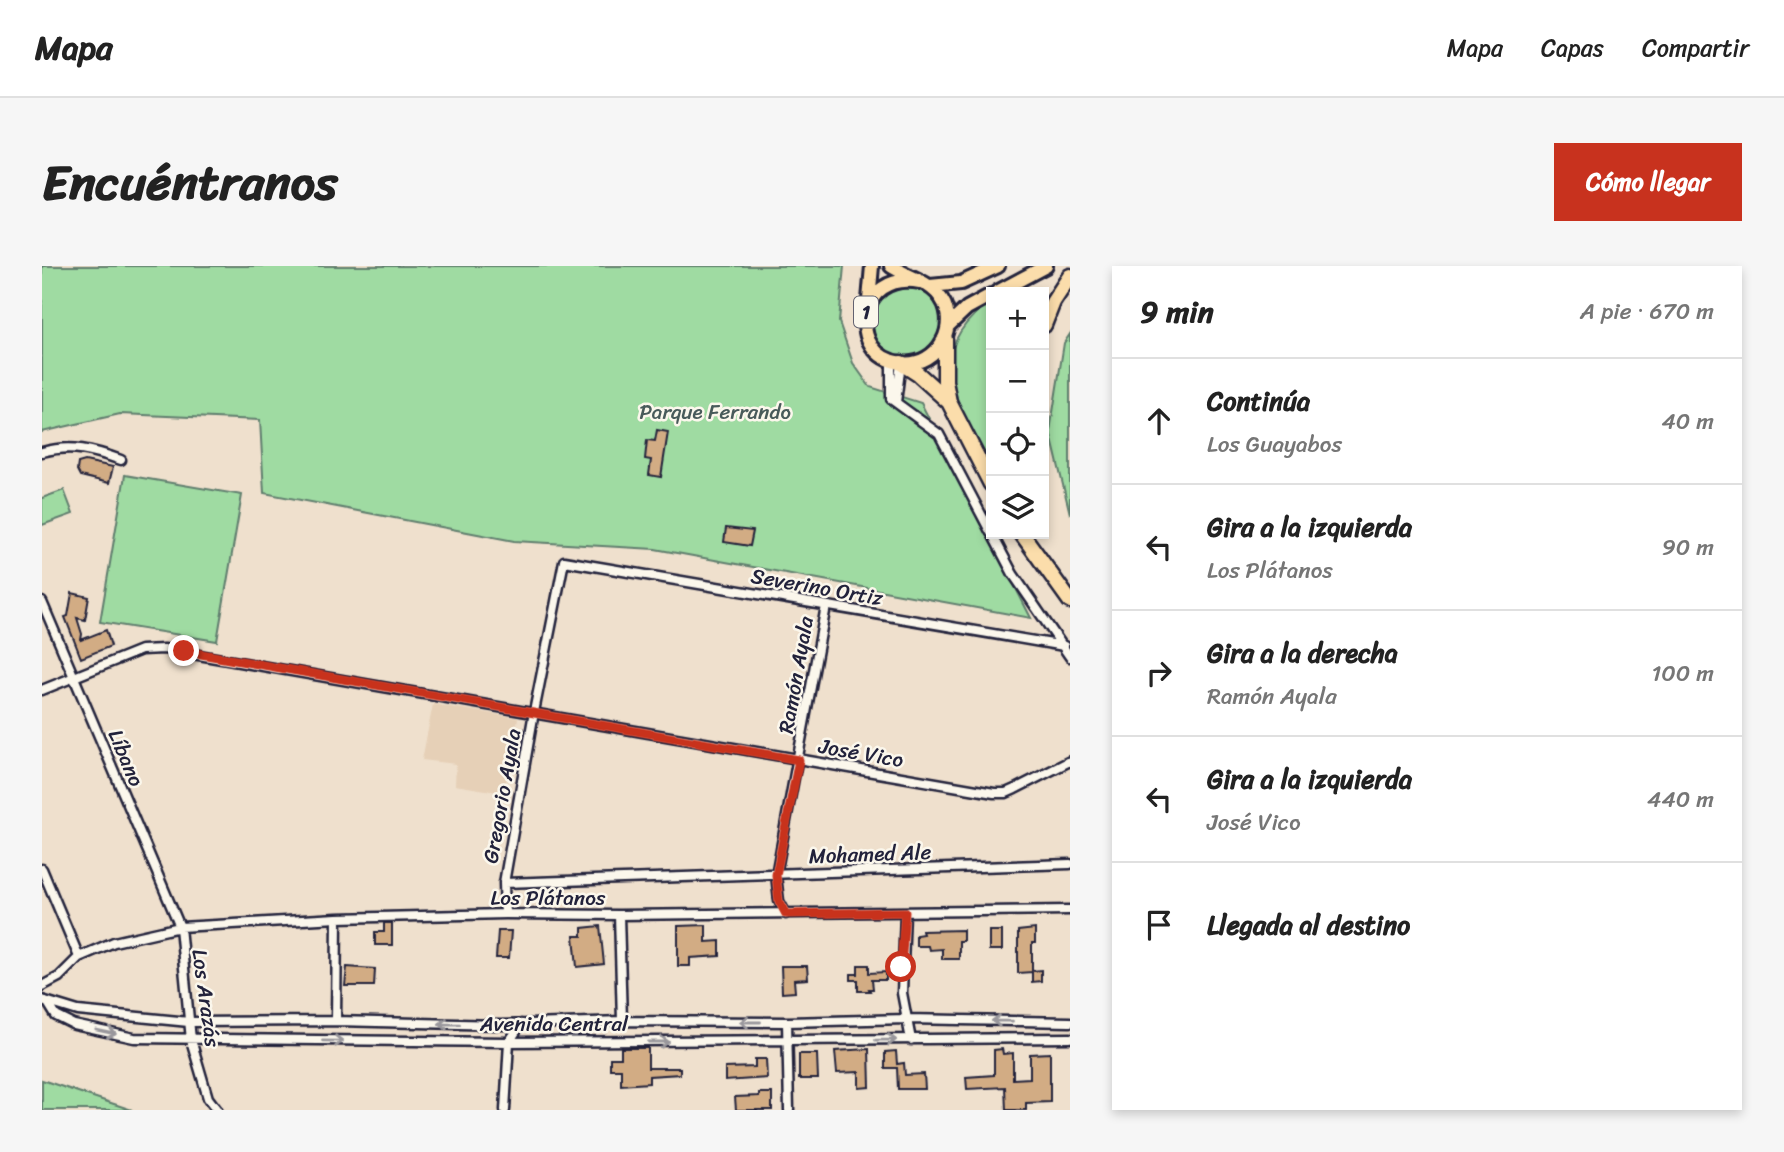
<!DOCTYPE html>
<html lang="es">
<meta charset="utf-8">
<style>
:root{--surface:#fff;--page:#f6f6f6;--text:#222;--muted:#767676;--line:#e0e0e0;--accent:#c8321e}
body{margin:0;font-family:Sriracha,sans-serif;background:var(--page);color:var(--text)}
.controls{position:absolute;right:21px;top:21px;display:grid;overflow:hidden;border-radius:0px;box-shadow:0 4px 10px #0003}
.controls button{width:63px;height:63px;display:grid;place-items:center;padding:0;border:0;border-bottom:2px solid var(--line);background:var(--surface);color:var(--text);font:35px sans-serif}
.stop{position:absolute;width:21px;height:21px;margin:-16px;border:5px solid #c8321e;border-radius:50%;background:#fff}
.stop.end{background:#c8321e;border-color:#fff;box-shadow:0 2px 7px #0008}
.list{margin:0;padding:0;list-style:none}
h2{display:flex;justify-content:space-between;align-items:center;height:91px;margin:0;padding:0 28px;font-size:30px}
h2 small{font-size:23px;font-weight:400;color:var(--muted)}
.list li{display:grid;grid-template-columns:46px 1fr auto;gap:21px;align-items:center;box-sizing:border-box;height:126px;padding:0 28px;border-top:2px solid var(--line)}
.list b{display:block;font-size:26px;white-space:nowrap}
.list p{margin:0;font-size:23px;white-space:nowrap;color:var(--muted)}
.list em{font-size:23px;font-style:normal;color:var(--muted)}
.icon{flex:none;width:38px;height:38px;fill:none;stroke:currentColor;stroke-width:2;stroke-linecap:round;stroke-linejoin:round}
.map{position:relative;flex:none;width:1028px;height:844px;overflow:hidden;border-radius:0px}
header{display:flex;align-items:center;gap:42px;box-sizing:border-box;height:98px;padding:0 35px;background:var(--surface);border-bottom:2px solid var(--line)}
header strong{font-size:33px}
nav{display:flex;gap:38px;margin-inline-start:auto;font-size:24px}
.intro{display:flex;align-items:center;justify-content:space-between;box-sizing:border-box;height:168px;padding:0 42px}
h1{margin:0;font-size:49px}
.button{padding:18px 32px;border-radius:0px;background:var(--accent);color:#fff;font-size:24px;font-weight:700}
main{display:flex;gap:42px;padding:0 42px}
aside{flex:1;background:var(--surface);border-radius:0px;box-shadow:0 4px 10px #0003}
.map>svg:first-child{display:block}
.built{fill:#e6d0b7}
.green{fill:#9fdba2;stroke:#607e6e;stroke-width:2}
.building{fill:#d2ac84;stroke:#22223b;stroke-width:2}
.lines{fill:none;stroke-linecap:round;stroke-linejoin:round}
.street-casing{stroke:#22223b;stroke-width:13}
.primary-casing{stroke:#22223b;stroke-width:18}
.highway-casing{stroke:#22223b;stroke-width:19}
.street{stroke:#fbf7ec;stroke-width:8}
.primary{stroke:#fbddab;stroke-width:12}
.highway{stroke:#fbddab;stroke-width:14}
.oneway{stroke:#99979c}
.route{stroke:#c8321e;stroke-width:9}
.labels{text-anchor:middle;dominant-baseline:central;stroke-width:5;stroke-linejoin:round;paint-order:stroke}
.shield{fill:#fbf7ec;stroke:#636270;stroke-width:2}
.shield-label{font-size:19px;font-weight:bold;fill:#22223b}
.park-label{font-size:21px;fill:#485a5a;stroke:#fbf7ec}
.street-label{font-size:21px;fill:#22223b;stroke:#fbf7ec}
</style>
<header>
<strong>Mapa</strong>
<nav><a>Mapa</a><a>Capas</a><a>Compartir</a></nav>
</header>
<div class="intro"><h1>Encuéntranos</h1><a class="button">Cómo llegar</a></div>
<main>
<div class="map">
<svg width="1028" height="844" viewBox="0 0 1028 844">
<rect width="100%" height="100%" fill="#efe0cd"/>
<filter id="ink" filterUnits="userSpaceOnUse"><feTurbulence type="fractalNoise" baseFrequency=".0143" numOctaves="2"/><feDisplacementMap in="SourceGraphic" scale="14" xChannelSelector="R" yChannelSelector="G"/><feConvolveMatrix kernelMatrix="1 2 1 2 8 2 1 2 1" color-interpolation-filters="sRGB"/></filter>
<g filter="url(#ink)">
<path class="built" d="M391,438L476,452L462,527L413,519L414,498L380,494Z"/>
<path class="green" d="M0,0H802L797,56L811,97L828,121L879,137L989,352L613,283L472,275L222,227L218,154L78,148L0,166Z
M829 55a36 36 0 1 1 72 0a36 36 0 1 1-72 0Z
M949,36V201C918,142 876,84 949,36Z
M1028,68V248L1008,165L1022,77Z
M83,209L200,229L175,375L58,356Z
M22,224L31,248L0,259V232Z
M0,814L90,844H0Z"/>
<path class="building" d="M615,164L626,166L619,211L607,209L609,194L603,193L605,174L613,175Z
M43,195L71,201L67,217L38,210L35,204L36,197Z
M684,262L711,265L708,280L682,276Z
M30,327L47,331L43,354L35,352L40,368L39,374L64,364L69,380L39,392L23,351L26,350Z
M342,657H350V679H333V666H342Z
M664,659V676L678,675V690L648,692V700H636V660Z
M558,660L562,698L535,701L532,670H540V662Z
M993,663V677H990V705L999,704V715L990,716V706L976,707V665Z
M921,664V675H917V693H900V683L887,684L886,680H874V669L881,668L880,665Z
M456,665H469L467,692H454Z
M947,665H960V684H947Z
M816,699H827V707L844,706V714H830L831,723H827L828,725H816V714H809V708H816Z
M739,700H765L766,713L752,714L753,726L740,727Z
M305,701L333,703L332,720H303Z
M579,782H606V802H638V808L607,810V817L579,819V803H568V792H579Z
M827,783L828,821L817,822V806L795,807L793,785Z
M960,783L961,788L971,787V813L988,812V788L1008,787V836L984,837V844H964L963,821L925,823L924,811L952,809V784Z
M854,785L855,798L862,797L863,809L882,808L883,823H856L855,802H843V786Z
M757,788H775L776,813H757Z
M713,793H724L725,812L683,815V802L713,801Z
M717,827H730V844H694L693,831L717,830Z"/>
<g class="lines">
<g class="street-casing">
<path id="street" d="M849,94V133L897,168L949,267
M854,136L859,97
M0,186C30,178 51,184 79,194
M950,268L971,308L1028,391
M0,336L138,661L149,774L166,832L175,844
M0,424L99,384L122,383L952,527H964L973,523L1028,495
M0,603L37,691
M462,617L1028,598
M863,646L860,727L869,774
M463,648L462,617L492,446L522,295L1022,380
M744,648L737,635L734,609L784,340
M577,649L580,755
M0,720L17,711L37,691L72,676L138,661L295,652L463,648L577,649L1028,644
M0,734L36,745L147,756L294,755L458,759L580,755L745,756L865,753L1028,756
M6,737L14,750L32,759L92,772L467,776L1028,772
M294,755L295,652
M745,756L747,844
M463,844L467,776L479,758"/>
</g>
<g class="primary-casing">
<path id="primary" d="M849,0C864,10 883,14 895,27C921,55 897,102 859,97C803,90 815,3 878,16
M888,20L919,17L956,0
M955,26L1004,0
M827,34L830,0
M906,60L925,42L949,29"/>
</g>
<g class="highway-casing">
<path id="highway" d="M1002,59L1011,36L1028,10
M903,73V115L907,136L949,218
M859,97L876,108L907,136
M980,268L1028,335"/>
</g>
<use href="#street" class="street"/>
<use href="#primary" class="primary"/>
<use href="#highway" class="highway"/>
</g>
<defs><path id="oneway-shaft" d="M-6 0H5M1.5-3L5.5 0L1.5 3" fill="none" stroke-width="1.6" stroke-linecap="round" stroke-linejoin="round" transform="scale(1.75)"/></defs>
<g class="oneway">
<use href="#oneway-shaft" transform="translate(960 755) rotate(-179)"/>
<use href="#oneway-shaft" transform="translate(708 756) rotate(-180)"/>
<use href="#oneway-shaft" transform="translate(407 758) rotate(-179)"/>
<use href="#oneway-shaft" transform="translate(64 766) rotate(12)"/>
<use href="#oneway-shaft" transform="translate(844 774) rotate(-1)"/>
<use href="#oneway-shaft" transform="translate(291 775) rotate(1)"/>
<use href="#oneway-shaft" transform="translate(617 776)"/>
</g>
</g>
<g class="lines" filter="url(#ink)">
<path class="route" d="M142,385L757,494L734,609L737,635L744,648L863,646L859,701"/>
</g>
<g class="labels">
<rect class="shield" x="812" y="30.5" width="24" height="31" rx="5"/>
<g class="shield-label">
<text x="824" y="46">1</text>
</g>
<g class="park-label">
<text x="673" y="146">Parque Ferrando</text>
</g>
<g class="street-label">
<text transform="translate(775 321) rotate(10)">Severino Ortiz</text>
<text transform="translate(754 409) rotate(-80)">Ramón Ayala</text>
<text transform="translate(819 487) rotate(10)">José Vico</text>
<text transform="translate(84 492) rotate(67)">Líbano</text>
<text transform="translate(460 530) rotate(-80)">Gregorio Ayala</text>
<text transform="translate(828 588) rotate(-2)">Mohamed Ale</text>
<text x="506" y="632">Los Plátanos</text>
<text transform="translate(164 732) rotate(82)">Los Arazás</text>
<text x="512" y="758">Avenida Central</text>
</g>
</g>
</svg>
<div class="controls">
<button>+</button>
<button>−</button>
<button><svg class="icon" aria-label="locate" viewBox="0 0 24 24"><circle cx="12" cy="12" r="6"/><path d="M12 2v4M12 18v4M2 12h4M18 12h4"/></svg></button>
<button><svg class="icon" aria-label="layers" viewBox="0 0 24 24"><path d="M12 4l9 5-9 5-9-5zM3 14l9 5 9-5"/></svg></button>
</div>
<div class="stop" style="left:859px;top:701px"></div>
<div class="stop end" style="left:142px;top:385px"></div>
</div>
<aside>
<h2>9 min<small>A pie · 670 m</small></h2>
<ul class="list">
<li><svg class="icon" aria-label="ahead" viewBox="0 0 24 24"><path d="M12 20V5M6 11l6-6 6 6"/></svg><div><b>Continúa</b><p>Los Guayabos</p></div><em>40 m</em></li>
<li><svg class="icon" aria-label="left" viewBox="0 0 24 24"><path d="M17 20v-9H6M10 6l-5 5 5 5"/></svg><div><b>Gira a la izquierda</b><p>Los Plátanos</p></div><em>90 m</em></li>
<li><svg class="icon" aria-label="right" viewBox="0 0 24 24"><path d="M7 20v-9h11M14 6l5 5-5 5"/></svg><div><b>Gira a la derecha</b><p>Ramón Ayala</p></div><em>100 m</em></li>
<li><svg class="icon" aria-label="left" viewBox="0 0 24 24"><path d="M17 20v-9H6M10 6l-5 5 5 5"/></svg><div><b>Gira a la izquierda</b><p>José Vico</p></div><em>440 m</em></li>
<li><svg class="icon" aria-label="arrive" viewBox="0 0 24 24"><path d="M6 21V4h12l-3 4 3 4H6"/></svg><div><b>Llegada al destino</b></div></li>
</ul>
</aside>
</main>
